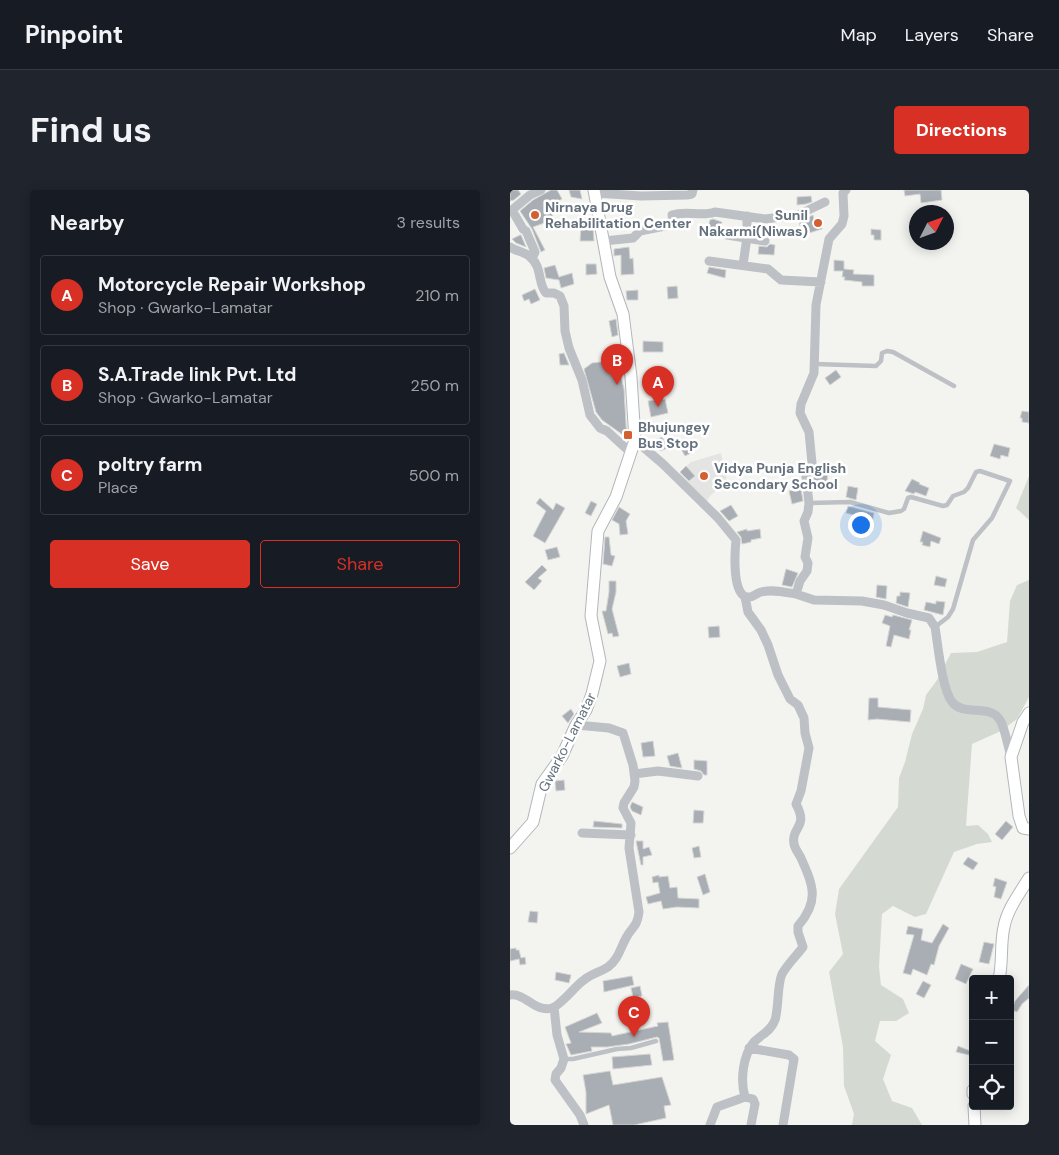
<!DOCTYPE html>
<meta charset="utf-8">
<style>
:root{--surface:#171b24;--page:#20242c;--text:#f1f3f6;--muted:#9ea1a6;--line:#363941;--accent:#d93025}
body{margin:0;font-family:"DM Sans",sans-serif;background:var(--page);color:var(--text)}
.controls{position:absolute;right:15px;bottom:15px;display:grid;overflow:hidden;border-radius:5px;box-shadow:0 2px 12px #0003}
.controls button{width:45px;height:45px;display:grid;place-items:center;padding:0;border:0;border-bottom:1px solid var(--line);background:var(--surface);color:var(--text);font:25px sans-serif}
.compass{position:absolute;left:399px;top:15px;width:45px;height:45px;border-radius:50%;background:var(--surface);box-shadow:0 2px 12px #0003;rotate:48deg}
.you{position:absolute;left:350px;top:334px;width:18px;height:18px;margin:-12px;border:4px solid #fff;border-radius:50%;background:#1a73e8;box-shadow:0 0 0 8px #1a73e833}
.badge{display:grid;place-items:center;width:32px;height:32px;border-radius:50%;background:var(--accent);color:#fff;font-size:16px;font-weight:700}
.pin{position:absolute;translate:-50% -41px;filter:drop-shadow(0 1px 2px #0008)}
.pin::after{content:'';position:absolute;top:26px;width:18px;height:15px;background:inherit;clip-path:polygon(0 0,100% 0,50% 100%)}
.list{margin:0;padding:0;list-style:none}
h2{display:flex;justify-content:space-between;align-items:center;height:65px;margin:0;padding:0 20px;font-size:21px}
h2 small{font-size:16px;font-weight:400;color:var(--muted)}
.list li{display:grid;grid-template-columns:32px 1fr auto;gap:15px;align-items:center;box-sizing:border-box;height:80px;margin:0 10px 10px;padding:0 10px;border:1px solid var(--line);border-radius:5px}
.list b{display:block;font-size:19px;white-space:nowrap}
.list p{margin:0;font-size:16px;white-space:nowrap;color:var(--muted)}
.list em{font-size:16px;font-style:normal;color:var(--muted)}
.actions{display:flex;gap:10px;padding:15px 20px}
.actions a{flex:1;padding:11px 0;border:1px solid var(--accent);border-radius:5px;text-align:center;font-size:18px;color:var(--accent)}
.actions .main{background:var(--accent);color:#fff}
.icon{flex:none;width:28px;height:28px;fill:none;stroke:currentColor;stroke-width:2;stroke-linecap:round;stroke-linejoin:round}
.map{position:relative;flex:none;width:519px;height:935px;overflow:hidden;border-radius:5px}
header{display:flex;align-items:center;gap:30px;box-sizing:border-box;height:70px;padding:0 25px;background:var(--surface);border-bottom:1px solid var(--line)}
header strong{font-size:24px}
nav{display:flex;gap:28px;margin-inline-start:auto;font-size:18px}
.intro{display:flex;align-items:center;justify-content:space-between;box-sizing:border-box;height:120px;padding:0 30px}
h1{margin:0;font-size:35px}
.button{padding:12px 22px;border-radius:5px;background:var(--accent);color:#fff;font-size:18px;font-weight:700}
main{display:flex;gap:30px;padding:0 30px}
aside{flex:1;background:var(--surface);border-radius:5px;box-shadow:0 2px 12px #0003}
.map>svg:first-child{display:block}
.built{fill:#e4e5e3}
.green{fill:#d4dad1}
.building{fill:#a8aeb3;stroke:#d5d5d3}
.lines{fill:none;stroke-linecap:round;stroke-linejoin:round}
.secondary-casing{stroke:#b2b6ba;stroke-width:13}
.lane{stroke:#bdc0c4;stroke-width:4.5}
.street{stroke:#bdc0c4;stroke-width:9}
.secondary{stroke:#fff;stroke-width:11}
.poi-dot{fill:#d26031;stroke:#fff;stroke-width:2}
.labels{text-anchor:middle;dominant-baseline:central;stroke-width:5;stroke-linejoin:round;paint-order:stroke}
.poi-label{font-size:14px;font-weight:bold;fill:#65727e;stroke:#fff;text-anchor:start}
.street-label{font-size:14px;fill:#65727e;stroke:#fff}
</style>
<header>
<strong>Pinpoint</strong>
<nav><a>Map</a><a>Layers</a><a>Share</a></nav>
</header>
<div class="intro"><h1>Find us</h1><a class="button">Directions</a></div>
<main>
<aside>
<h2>Nearby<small>3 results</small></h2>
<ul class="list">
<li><span class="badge">A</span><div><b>Motorcycle Repair Workshop</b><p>Shop · Gwarko-Lamatar</p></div><em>210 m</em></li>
<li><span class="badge">B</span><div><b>S.A.Trade link Pvt. Ltd</b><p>Shop · Gwarko-Lamatar</p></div><em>250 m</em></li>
<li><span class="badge">C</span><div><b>poltry farm</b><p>Place</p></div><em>500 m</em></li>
</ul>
<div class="actions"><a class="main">Save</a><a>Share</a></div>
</aside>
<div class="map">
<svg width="519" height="935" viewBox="0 0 519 935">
<rect width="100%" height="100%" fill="#f3f4f0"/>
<path class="built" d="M211,263L217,290L200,306L195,314L169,283L181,272Z"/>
<path class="green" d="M519,286V330L506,318Z
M519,390V507L507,529L491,541L462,554L456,636L468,635L478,644L482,652L467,654L444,662L416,724L405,727L383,716L372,724L369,777L371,795L393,809L399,823L386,831H370L365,851L381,865L373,889L382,911L402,918L412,935H342L344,924L334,896L333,857L319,782L333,764L325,724L329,699L388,617L389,588L395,572L402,544L413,519L416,505L427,490L441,463L467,462L497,452L500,411L507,395Z"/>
<path class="building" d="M0,0H8L11,4L4,10L0,11Z
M41,0H47L52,9L39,16L42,20L43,30L23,37L35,60L31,62L22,39L10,21L23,10Z
M59,0H70L72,9L61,7Z
M394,0H431L432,10L411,13L410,4L395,6Z
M301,6L302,12L296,14L287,15V7Z
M303,25L304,30L310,29L312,39L299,43V42L292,43L289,32L296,30V28Z
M203,29L212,32L208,44L197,40L200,30Z
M71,35L83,36L84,51H70Z
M361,39L371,40V50H364V45H361Z
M10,45H11L16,57L6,53L2,49Z
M260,54L265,55L264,65L248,64L249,56L257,57Z
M119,57L120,69L123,68L124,84L111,85V65L104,66V59Z
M324,70L334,71V79L344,80L343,84L364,85V96H352V92L334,90L335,87H332L333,81H324Z
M76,74H86L87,84L76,85Z
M45,75L49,87L62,83L64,94L51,98L49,90L36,88L34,78Z
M199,77L216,80L215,88L197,83Z
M167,96L168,108L158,109L157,97Z
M25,99L30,110L21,114L19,109L14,111L12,105Z
M128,100V110H117L116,101Z
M106,129L108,145L102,147L99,131Z
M133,151L153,152V162H133Z
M54,163L59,175H50L49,164Z
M107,170L114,199L117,251L113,245L92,230L86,222L74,179L82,173Z
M326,180L331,187L320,195L315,188Z
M155,209L158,223L141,227L138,211Z
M512,221L519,222V233L512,232V228H510Z
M152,247L158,258L150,261L144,251Z
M177,251L183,262L175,266L169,255Z
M484,254L500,258L498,267L491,265L490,269L480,266Z
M176,276L185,286L179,291L170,282Z
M305,281L318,283L317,292L303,290Z
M402,289L410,293L409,294L419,298L416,306L405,302L404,304L395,301Z
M338,296L348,298L346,310L336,307Z
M291,299L293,311L282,314L279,301Z
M30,308L43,320L46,313L55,318L35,353L23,346L36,321L26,313Z
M81,311L87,314L81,326L75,323Z
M221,315L228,326L219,331L210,321Z
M338,316L364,323L362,334L350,331L351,327L336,323Z
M109,317L120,324L116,331L118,344L110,345L109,334L102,330Z
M237,339V341L250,339L251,348L241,350V352L232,354L231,347L227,342Z
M413,341L431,348L429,354L421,351L420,357L412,355L413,352H410Z
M95,347H99L101,365L105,366L102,376L93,374Z
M47,357L50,367L38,370L35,360Z
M32,375L37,380L28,388L32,391L24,400L15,392Z
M276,379L288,383L282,397L272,395Z
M426,386L437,389L435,397L424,395Z
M99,391H106V402L102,419L109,446L103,447L102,443L98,444L92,421H96L99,402Z
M367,395L377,396L376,409L366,407Z
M390,402L400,403L398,417L386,413L387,406H390Z
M426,411L435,412L433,425L414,420L416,412L426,414Z
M375,425L382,427L383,425L402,430L399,440H401L399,449L384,445L381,457L376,456L380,436L372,433Z
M209,436L210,447L199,448L198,437Z
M119,473L121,484L110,487L107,476Z
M359,508H368V517L401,520L400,532L367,529L358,530Z
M61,519L64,524L58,533L52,526Z
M143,551L145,566L133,567L131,553Z
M168,563L172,578L160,576L157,566Z
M184,570L197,571V585H194L191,581L184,579Z
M54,590L55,600L46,601L45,591Z
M122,612L133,617L131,625L122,621L120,617Z
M184,620L194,621L193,633H183Z
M84,631L112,634V638L83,637Z
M496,631L503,637L492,650L485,644Z
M126,651H133V659L139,657L142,665L133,667V675H131Z
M189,656L191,667L184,668L182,658Z
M458,667L468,673L463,680L453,674Z
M195,684L200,702L193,705L187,687Z
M149,685V687L158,686L160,698L167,697L168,708L189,709V718L167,717L153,719L151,711L138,714L136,707L150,703L148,692L143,693L142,687Z
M485,688L497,692L491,709L484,707L486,697L483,696Z
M20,721L28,722L27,733L18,732Z
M433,734L439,738L429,756L424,775L421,774L417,785L403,779L401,785L393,783L404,745L396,744L398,736L413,739L411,750L422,753Z
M474,752L484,754L479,774L469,772Z
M6,758V760H9L11,768L15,767L16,774L10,775L9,769L0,771V759Z
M451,774L463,779L456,794L445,789Z
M46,782L61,785L59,793L45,790Z
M122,786L124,795L94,802L93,791Z
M413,791L421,795L414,808L406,804Z
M519,795V808L512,814L507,822L502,820L505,811Z
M130,796L132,806L123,807L121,798Z
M87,823L92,833L69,842L101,843L102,846L148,836L147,833L158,832L164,870L153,871L149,848L147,847L119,854L97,857H81L82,861L61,865L56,854L61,853L55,837Z
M448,856L463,862V866L446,862Z
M140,864L142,875L103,879L102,867Z
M100,881L103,895L152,887L161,915L154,916L156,928L124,935H103L99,915L76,924V902L73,885Z"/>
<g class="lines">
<g class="secondary-casing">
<path id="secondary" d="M519,523L513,532L501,567L509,626L513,638L519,639
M0,658L23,632L32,594L52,566L66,535L76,520L82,504L90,471L81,426L88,341L106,307L125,250L121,187L113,124L100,87L84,0
M489,789C493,772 490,754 494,737C497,720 509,704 519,688
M463,900V904
M464,916L465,935"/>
</g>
<path class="lane" d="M305,174L366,176L371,171L372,163L377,161L383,162L444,196
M299,313L340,312L379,323L391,321L394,319L398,308L401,307L433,316L437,315L443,306L454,302L458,298L466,282L470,281L500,291L482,328L463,350L443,419L438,427L425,437
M54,869H63L107,859L121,858L146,851"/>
<path class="street" d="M336,0L333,3L334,26L332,34L319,49L306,115L304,183L291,214L290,223L299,242L302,273L296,287L299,313L298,322L294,331L298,348L295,367L298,373L297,381L290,391L286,404L304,410L352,411L374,415L397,423L419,428L425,437C428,455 432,499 442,512C454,527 479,513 490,530C495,538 498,557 501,567
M85,3L131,6L177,5L182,4L183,0
M217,45L255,51
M94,51L123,48L130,41L160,35L163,33L162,25C177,20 191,27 205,22L255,29L288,25L315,12
M0,57C6,61 14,62 19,66C33,76 27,93 36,103H44L50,106L54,116L55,141L59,158L72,190L80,225L90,238L97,241L121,263
M22,69L25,62L16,41L13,39L2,20L20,5L31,0
M199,71L258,79L271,90L311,92
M233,75L237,47V26
M125,250L153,274L208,328L226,350C225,360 221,410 240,407C243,407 247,403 251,402C262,399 274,402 286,404
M235,407L238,422L251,440L258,455L268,485L280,509L288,515L294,528L295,543L299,558L291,601L286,614C299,638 281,636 284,654C285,659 289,664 291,668C303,695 310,711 288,736V742L293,757C287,765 277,775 272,784C267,795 269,817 265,830C261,841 252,844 244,852C233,865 230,890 235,907L243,909L245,914L241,935
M124,584L148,581L188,586
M72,643L121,645
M0,805C16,803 25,823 42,818C51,815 65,796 74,790C81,784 90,782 98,777C108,770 110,759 116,748C122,736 127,738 129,722L119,658L121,633L113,618L114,613L124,597L125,591L123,575L113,543L99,538L66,535
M44,817L47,845L54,869L51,878L46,884L45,890L70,925L74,935
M239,858L279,865L284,869L273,935
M200,935L207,917L235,907"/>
<use href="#secondary" class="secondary"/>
</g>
<g class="poi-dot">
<circle cx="25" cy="25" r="5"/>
<circle cx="308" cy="33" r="5"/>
<rect x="113" y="240" width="10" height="10" rx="2.5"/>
<circle cx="194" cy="286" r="5"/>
</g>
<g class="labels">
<g class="poi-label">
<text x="35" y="17">Nirnaya Drug<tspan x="35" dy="16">Rehabilitation Center</tspan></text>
<text x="298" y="25" text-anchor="end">Sunil<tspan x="298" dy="16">Nakarmi(Niwas)</tspan></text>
<text x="128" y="237">Bhujungey<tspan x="128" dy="16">Bus Stop</tspan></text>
<text x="204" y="278">Vidya Punja English<tspan x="204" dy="16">Secondary School</tspan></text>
</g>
<g class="street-label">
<text transform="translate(57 552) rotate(-63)">Gwarko-Lamatar</text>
</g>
</g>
</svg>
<div class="controls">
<button>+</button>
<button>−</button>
<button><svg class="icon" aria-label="locate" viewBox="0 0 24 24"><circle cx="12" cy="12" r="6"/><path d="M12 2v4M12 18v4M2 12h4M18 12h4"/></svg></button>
</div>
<svg class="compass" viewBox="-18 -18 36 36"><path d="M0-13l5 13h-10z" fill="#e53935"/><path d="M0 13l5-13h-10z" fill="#9ea1a6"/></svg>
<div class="you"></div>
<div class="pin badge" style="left:148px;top:217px">A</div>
<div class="pin badge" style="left:107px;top:195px">B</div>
<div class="pin badge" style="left:124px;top:847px">C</div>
</div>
</main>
